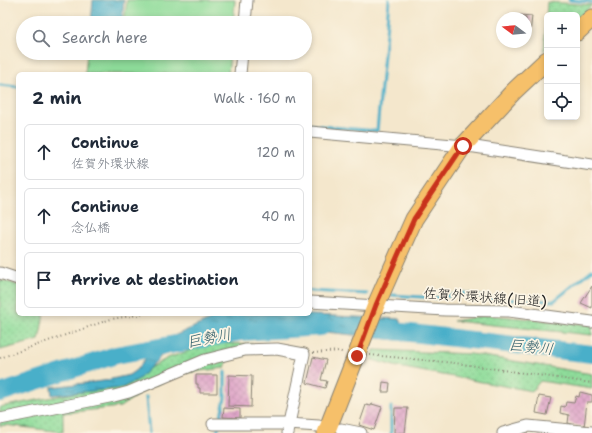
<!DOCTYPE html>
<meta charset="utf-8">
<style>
:root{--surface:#fff;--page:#f2f2f3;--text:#1f2937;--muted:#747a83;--line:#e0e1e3}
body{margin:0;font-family:"Shantell Sans","Klee One",sans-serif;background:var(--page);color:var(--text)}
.controls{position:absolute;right:12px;top:12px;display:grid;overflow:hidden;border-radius:6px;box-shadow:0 2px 6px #0003}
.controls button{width:36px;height:36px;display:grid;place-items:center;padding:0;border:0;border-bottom:1px solid var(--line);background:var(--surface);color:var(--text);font:20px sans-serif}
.compass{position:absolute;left:496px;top:12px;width:36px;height:36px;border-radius:50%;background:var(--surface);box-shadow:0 2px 6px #0003;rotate:286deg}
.stop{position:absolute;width:12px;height:12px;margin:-9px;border:3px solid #c8321e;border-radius:50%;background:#fff}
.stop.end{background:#c8321e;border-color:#fff;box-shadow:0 1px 4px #0008}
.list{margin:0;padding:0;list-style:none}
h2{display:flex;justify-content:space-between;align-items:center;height:52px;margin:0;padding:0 16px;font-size:17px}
h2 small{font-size:13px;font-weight:400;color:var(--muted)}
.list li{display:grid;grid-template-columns:26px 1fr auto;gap:12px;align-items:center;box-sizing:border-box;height:56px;margin:0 8px 8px;padding:0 8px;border:1px solid var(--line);border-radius:6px}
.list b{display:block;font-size:15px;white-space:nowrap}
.list p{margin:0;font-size:13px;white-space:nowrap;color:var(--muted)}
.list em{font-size:13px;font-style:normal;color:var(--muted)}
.icon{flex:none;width:22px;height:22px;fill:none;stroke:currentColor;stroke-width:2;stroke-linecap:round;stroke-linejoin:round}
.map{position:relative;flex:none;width:592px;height:433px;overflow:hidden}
.search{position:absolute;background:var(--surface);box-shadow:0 2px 6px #0003;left:16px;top:16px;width:296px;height:44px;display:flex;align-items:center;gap:10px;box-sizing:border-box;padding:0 14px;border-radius:22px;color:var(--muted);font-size:15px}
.panel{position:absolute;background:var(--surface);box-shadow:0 2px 6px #0003;left:16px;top:72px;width:296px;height:244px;border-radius:6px}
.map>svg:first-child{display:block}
.grass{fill:url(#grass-dots);stroke:#557c5b}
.pitch{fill:#8edc9a;stroke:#557c5b}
.water{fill:url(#water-ripples);stroke:#326672}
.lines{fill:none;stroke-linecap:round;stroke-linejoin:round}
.stream{stroke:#49afc9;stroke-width:3}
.river{stroke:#49afc9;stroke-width:18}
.building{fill:url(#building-cross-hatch)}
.minor-casing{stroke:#888274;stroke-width:13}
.primary-casing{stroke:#888274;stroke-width:19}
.path{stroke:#888274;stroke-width:2;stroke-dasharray:1 3;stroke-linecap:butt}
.minor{stroke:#fff;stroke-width:11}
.primary{stroke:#f6c06b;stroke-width:17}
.route{stroke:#c8321e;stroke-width:5}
.labels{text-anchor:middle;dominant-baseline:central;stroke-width:3.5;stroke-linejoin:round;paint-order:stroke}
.street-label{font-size:14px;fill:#1c1c1c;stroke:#fcf5e5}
.water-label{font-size:15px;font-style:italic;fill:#305e6a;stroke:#fcf5e5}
</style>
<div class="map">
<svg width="592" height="433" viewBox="0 0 592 433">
<defs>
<pattern id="grass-dots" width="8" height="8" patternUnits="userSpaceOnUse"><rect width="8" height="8" fill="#8edc9a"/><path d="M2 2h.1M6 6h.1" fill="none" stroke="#7abc84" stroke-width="1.8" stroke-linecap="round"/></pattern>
<pattern id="water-ripples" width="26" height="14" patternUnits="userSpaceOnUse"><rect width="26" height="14" fill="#49afc9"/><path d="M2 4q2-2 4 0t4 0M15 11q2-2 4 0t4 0" fill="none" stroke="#3c8ea2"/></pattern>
<pattern id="building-cross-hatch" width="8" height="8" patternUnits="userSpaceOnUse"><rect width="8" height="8" fill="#dea2c7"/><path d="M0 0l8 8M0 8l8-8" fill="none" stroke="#be8baa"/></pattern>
</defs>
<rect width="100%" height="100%" fill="#fcf5e5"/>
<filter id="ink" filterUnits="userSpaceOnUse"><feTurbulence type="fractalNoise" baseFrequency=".025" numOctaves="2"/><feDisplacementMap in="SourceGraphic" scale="8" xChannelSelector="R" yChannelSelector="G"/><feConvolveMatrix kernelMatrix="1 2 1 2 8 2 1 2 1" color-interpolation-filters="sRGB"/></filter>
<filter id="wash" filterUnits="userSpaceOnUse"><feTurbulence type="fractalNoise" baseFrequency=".012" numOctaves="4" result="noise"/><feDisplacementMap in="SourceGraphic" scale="16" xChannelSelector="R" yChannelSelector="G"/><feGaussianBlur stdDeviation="0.9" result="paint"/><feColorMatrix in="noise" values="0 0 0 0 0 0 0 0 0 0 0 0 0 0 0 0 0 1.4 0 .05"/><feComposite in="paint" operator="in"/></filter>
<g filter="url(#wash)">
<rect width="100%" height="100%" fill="#f4e7cc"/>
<path class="grass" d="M547,2L592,5L577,19V15H547V48L544,51Z
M0,280L18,285V314H44L39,340L0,350Z
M489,315L592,325V335L453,321Z
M212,343L279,345L228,358L225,368L183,373L148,388L120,407L63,413V432L5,425L0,426V407L118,385L168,358Z
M374,350L471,354L592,374V389L540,381L532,391L398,367L372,360Z"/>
<path class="pitch" d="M127,0H235L233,23H124Z
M87,53H230L228,74H85Z"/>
<path class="water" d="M93,0H124L122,23H91Z
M228,314H291L400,319L402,324L398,340L317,331L310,333L295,328L245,324L228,327L180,343L164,353L139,379L122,388L52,395L51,387L103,381L129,375L136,370L158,343L214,318Z"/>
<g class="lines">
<path class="stream" d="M569,0L592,2
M0,85L18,87
M310,125L377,131L389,0
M310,291L367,294
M392,295L437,298L464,293L492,299L554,301L592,270
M146,397L149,433
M217,433L225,398V372
M391,433V407"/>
<path class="river" d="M376,329L592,354
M0,393L116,355L240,332L321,327"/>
</g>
<g id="blocks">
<path class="building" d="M520,15L532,16L530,34H526V18H520Z
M592,286V308L581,303Z
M313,357L326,360L321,380L327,381L325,388L307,383Z
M196,375H217V393H200V388H198V384H196Z
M229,375L252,376L251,407L228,406Z
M383,382L390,383L389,392H382Z
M580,392L592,395V402H587L584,427L568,423L569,415L560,413L561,406L565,407L566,402L574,403L576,396L579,397Z
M539,396L551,398L547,415L536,413Z
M372,404L382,407L374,430L359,425L366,405L371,406Z
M224,408L240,409V418L223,417Z
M395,408H408L405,433H394Z"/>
</g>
</g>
<g filter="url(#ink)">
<use href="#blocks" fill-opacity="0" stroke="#888274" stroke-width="1"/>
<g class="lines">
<g class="minor-casing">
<path id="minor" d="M245,23L247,0
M240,74L242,53
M310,132L475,147L592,165
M0,273L18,279
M310,302L445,310L509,311L592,322
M0,419L114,396L129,392L205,360L245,350L277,349L304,354L287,433
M213,424H288L319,426
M341,429L361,433
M503,433L528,426L592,432"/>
</g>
<g class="primary-casing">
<path id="primary" d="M577,32L592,18
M326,433L376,305L414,219L463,146L514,91L547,60"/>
</g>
<path class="path" d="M313,353L339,351L344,353
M370,355L455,363L592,383
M0,358L111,319L145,314"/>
<use href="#minor" class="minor"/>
<use href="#primary" class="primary"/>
</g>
</g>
<g class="lines" filter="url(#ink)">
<path class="route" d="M357,356L376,305L414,219L463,146"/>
</g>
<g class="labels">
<g class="street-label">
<text transform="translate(485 297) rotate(4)">佐賀外環状線(旧道)</text>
</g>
<g class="water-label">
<text transform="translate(209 338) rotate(-11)">巨勢川</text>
<text transform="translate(531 347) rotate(6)">巨勢川</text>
</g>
</g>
</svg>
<div class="controls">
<button>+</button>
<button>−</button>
<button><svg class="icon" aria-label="locate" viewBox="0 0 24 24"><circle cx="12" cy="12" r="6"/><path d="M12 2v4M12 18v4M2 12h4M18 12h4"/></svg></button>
</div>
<svg class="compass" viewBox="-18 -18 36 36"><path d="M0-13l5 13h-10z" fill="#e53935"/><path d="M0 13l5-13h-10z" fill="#747a83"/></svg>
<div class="stop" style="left:463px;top:146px"></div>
<div class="stop end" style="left:357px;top:356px"></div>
<div class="search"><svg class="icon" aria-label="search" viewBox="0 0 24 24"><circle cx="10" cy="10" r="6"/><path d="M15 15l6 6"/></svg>Search here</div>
<section class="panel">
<h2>2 min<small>Walk · 160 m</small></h2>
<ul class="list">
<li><svg class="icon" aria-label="ahead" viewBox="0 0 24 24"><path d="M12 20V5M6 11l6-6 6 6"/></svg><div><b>Continue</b><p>佐賀外環状線</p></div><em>120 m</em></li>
<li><svg class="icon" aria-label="ahead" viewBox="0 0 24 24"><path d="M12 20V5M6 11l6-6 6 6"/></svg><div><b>Continue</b><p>念仏橋</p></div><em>40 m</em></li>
<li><svg class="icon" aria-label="arrive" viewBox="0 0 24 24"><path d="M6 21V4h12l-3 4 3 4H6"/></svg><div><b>Arrive at destination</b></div></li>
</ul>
</section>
</div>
